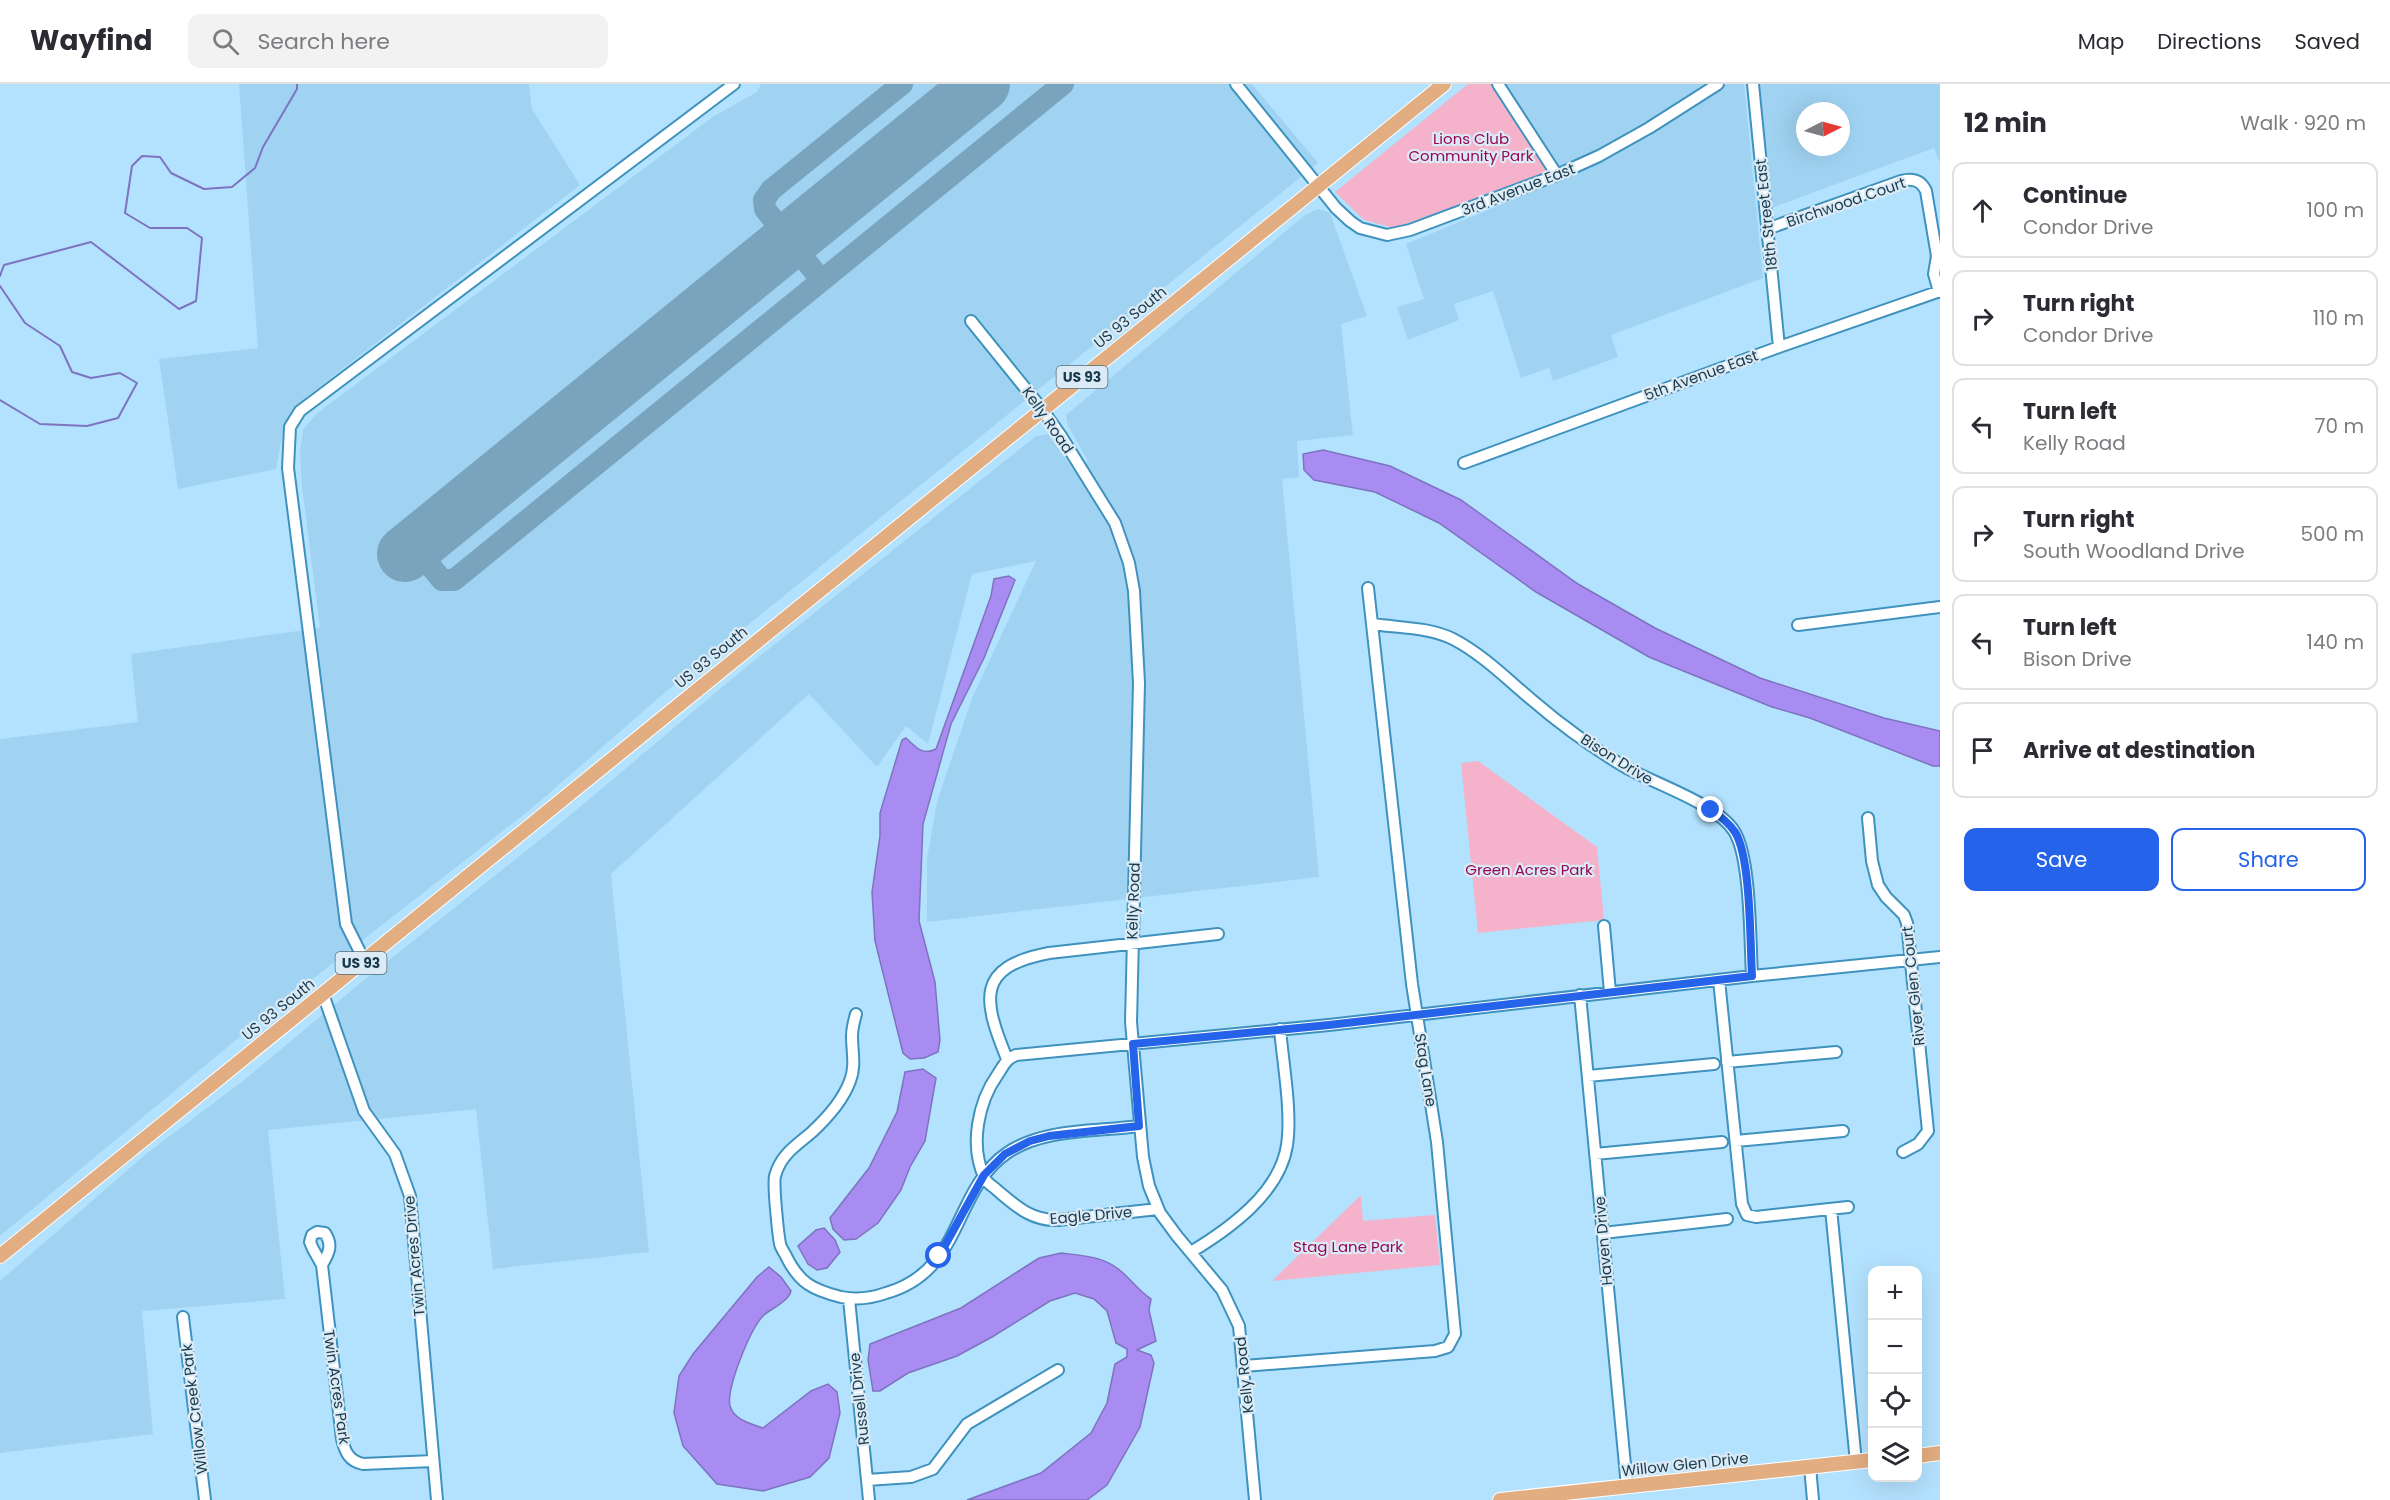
<!DOCTYPE html>
<meta charset="utf-8">
<style>
:root{--surface:#fff;--page:#f2f2f3;--text:#2b2b33;--muted:#7c7c81;--line:#e1e1e2;--accent:#2563eb}
body{margin:0;font-family:Poppins,sans-serif;background:var(--page);color:var(--text)}
.controls{position:absolute;right:18px;bottom:18px;display:grid;overflow:hidden;border-radius:12px;box-shadow:0 6px 24px #0002}
.controls button{width:54px;height:54px;display:grid;place-items:center;padding:0;border:0;border-bottom:2px solid var(--line);background:var(--surface);color:var(--text);font:30px sans-serif}
.compass{position:absolute;left:1796px;top:18px;width:54px;height:54px;border-radius:50%;background:var(--surface);box-shadow:0 6px 24px #0002;rotate:84deg}
.stop{position:absolute;width:18px;height:18px;margin:-14px;border:4px solid #2563eb;border-radius:50%;background:#fff}
.stop.end{background:#2563eb;border-color:#fff;box-shadow:0 2px 6px #0008}
.list{margin:0;padding:0;list-style:none}
h2{display:flex;justify-content:space-between;align-items:center;height:78px;margin:0;padding:0 24px;font-size:26px}
h2 small{font-size:20px;font-weight:400;color:var(--muted)}
.list li{display:grid;grid-template-columns:39px 1fr auto;gap:18px;align-items:center;box-sizing:border-box;height:96px;margin:0 12px 12px;padding:0 12px;border:2px solid var(--line);border-radius:12px}
.list b{display:block;font-size:22px;white-space:nowrap}
.list p{margin:0;font-size:20px;white-space:nowrap;color:var(--muted)}
.list em{font-size:20px;font-style:normal;color:var(--muted)}
.actions{display:flex;gap:12px;padding:18px 24px}
.actions a{flex:1;padding:14px 0;border:2px solid var(--accent);border-radius:12px;text-align:center;font-size:21px;color:var(--accent)}
.actions .main{background:var(--accent);color:#fff}
.icon{flex:none;width:33px;height:33px;fill:none;stroke:currentColor;stroke-width:2;stroke-linecap:round;stroke-linejoin:round}
.map{position:relative;flex:none;width:1940px;height:1416px;overflow:hidden}
header{display:flex;align-items:center;gap:36px;box-sizing:border-box;height:84px;padding:0 30px;background:var(--surface);border-bottom:2px solid var(--line)}
header strong{font-size:28px}
nav{display:flex;gap:33px;margin-inline-start:auto;font-size:21px}
.search{width:420px;height:54px;background:var(--page);display:flex;align-items:center;gap:15px;box-sizing:border-box;padding:0 21px;border-radius:12px;color:var(--muted);font-size:22px}
main{display:flex}
aside{flex:1;background:var(--surface)}
.map>svg:first-child{display:block}
.built{fill:#a0d3f2;fill-rule:evenodd}
.green{fill:#f4b3cb}
.water{fill:#a88cf1;stroke:#7d73c0;stroke-width:1.5}
.lines{fill:none;stroke-linecap:round;stroke-linejoin:round}
.stream{stroke:#7d73c0;stroke-width:2}
.taxiway{stroke:#7aa4bd;stroke-width:22}
.runway{stroke:#7aa4bd;stroke-width:56}
.minor-casing{stroke:#3f92be;stroke-width:14}
.major-casing{stroke:#fff;stroke-width:16}
.minor{stroke:#fff;stroke-width:10}
.major{stroke:#e3ad82;stroke-width:14}
.route{stroke:#2563eb;stroke-width:8}
.labels{text-anchor:middle;dominant-baseline:central;stroke-width:4.5;stroke-linejoin:round;paint-order:stroke}
.shield{fill:#dbeaf4;stroke:#526f7f;stroke-width:1.5}
.shield-label{font-size:14px;font-weight:bold;fill:#183a4d}
.park-label{font-size:15px;fill:#950857;stroke:#dbeaf4}
.street-label{font-size:15px;fill:#183a4d;stroke:#dbeaf4}
</style>
<header>
<strong>Wayfind</strong>
<div class="search"><svg class="icon" aria-label="search" viewBox="0 0 24 24"><circle cx="10" cy="10" r="6"/><path d="M15 15l6 6"/></svg>Search here</div>
<nav><a>Map</a><a>Directions</a><a>Saved</a></nav>
</header>
<main>
<div class="map">
<svg width="1940" height="1416" viewBox="0 0 1940 1416">
<rect width="100%" height="100%" fill="#b3e2fe"/>
<path class="built" d="M239,0H529L532,25L580,101L305,314L283,348L276,385L178,405L159,275L258,264Z
M761,0H1252L1318,79L669,605L531,725L255,940L0,1152V655L138,638L131,570L320,544L302,403L300,368L303,346L316,330L714,32L757,8Z
M1491,0H1744L1763,194L1611,251L1618,273L1553,297L1549,284L1521,294L1493,207L1454,220L1459,236L1408,256L1397,223L1424,215L1406,160L1558,97Z
M1758,0H1940V79L1934,64L1771,124ZM1805,27H1841V63H1805Z
M1318,125L1330,129L1367,232L1341,240L1353,351L1297,357L1299,393L1282,395L1319,793L927,838V774L937,718L972,614L1036,477L972,490L928,660L906,642L877,683L809,610L611,790L649,1168L493,1185L476,1025L268,1046L285,1215L142,1227L153,1350L0,1369V1197L146,1070L244,996L358,901L562,738L745,584L1036,352L1048,350L1074,387L1088,377L1068,342L1066,331L1305,131Z"/>
<path class="green" d="M1468,0H1491L1551,88L1394,144L1364,136L1335,108Z
M1478,677L1597,763L1604,836L1478,849L1461,679Z
M1361,1111L1363,1137L1435,1131L1440,1181L1272,1197Z"/>
<path class="water" d="M1323,366L1390,382L1461,416L1578,500L1655,544L1760,594L1884,634L1940,647V682H1933L1810,634L1772,623L1649,573L1536,508L1439,439L1375,408L1314,396L1304,386L1303,370Z
M1009,492L1015,496L984,574L951,640L923,740L919,837L935,898L940,956L938,968L924,974L910,975L903,969L875,857L872,808L880,752V729L902,656L906,654C916,663 922,672 936,665L991,512L994,495Z
M923,985L936,994L925,1057L910,1083L901,1106L878,1139L856,1155L844,1156L833,1145L830,1134L869,1084L897,1028L905,988Z
M824,1144L835,1156L840,1168L827,1184L817,1186L808,1180L798,1162L816,1146Z
M1061,1169C1084,1172 1105,1172 1123,1189C1133,1198 1140,1208 1151,1215L1149,1226L1156,1257L1137,1266L1151,1271L1154,1279L1140,1343L1107,1401L1087,1416H967L1041,1389L1091,1349L1107,1319L1115,1280L1127,1273V1265L1116,1259L1107,1227L1094,1215L1075,1209L1050,1217L992,1253L957,1272L908,1289L880,1307H873L868,1276L870,1260L961,1224L1039,1174Z
M769,1183L781,1193L791,1207C788,1218 772,1224 764,1231C751,1243 726,1304 730,1322C734,1336 751,1340 763,1344L811,1307L828,1300L837,1308L840,1329L829,1374L810,1393L763,1407L717,1400L683,1362L674,1329L679,1292L693,1270L757,1193Z"/>
<g class="lines">
<path class="stream" d="M0,192L4,181L91,158L179,225L196,217L202,154L187,144H150L125,129L132,82L142,72L160,73L171,89L204,105L232,103L255,84L263,63L297,5V0
M0,202L25,239L60,262L72,288L91,294L120,289L137,299L118,334L87,342L40,340L0,316"/>
<path class="taxiway" d="M821,196L765,125L764,116L771,106L902,0
M414,462L442,496H454L1063,0"/>
<path class="runway" d="M405,470L982,0"/>
<g class="minor-casing">
<path id="minor" d="M1236,0L1336,124L1350,137L1360,144L1387,151L1410,146L1557,91L1599,72L1649,44L1718,0
M1498,0L1557,91
M1753,0L1779,263
M1767,145L1901,97C1912,94 1921,96 1926,107L1937,172L1934,190L1939,208
M971,237L1042,325L1061,352L1115,439L1129,479L1134,507L1139,599L1131,938L1143,1073L1149,1102L1160,1129L1177,1152L1222,1206L1239,1242L1255,1416
M1464,379L1779,263L1940,207
M1373,540C1399,544 1429,543 1453,555C1482,570 1507,595 1532,616C1561,641 1593,664 1625,683C1655,700 1717,720 1734,747C1751,773 1750,859 1752,892
M1798,541L1940,523
M1868,734L1872,777L1878,801L1886,813L1904,831L1907,839L1928,1047L1918,1060L1903,1068
M1604,842L1610,908
M364,876L346,840L288,384L290,343L300,327L734,0
M1719,896L1742,1120L1747,1131L1756,1133L1848,1123
M323,910L364,1027L395,1070L410,1112L437,1416
M1580,911L1627,1402
M856,930C854,937 852,945 852,952C852,968 856,982 850,997C843,1016 826,1035 812,1048C796,1062 781,1070 775,1092C773,1101 778,1149 780,1160C781,1164 784,1168 786,1172C799,1199 813,1206 841,1213C856,1216 872,1214 886,1209C964,1187 952,1107 1007,1069C1044,1044 1096,1048 1139,1042
M1007,975C983,916 975,883 1049,869L1218,850
M1727,978L1836,968
M1588,992L1714,980
M1736,1057L1843,1047
M1595,1070L1722,1058
M1158,1125L1058,1136C1032,1137 1017,1123 998,1107C994,1103 988,1100 985,1095C969,1062 978,1018 998,990C1004,981 1006,975 1016,971L1329,941L1752,892L1940,873
M1831,1125L1856,1378
M1603,1149L1727,1135
M1191,1168C1229,1145 1280,1109 1287,1061C1292,1028 1283,980 1280,945
M322,1181L313,1165L310,1158L312,1151L317,1148L325,1149C333,1161 329,1169 322,1181L342,1355C345,1368 349,1377 363,1380L433,1377
M849,1215L869,1416
M183,1233L205,1416
M1244,1282L1435,1267L1448,1263L1455,1250L1437,1058L1412,900L1368,504
M1810,1383L1813,1416
M867,1396L911,1393L933,1385L967,1340L1058,1286"/>
</g>
<g class="major-casing">
<path id="major" d="M0,1172L1444,0
M1918,1372L1940,1369
M1500,1416L1872,1376"/>
</g>
<use href="#minor" class="minor"/>
<use href="#major" class="major"/>
</g>
<g class="lines">
<path class="route" d="M939,1172L984,1091L1005,1070L1030,1057L1049,1052L1139,1042L1133,960L1329,941L1752,892C1750,859 1751,773 1735,748C1729,739 1720,732 1711,726"/>
</g>
<g class="labels">
<g class="shield">
<rect x="1056.5" y="282" width="51" height="22" rx="4.5"/>
<rect x="335.5" y="868" width="51" height="22" rx="4.5"/>
</g>
<g class="shield-label">
<text x="1082" y="293">US 93</text>
<text x="361" y="879">US 93</text>
</g>
<g class="park-label">
<text x="1471" y="54">Lions Club<tspan x="1471" dy="17">Community Park</tspan></text>
<text x="1529" y="785">Green Acres Park</text>
<text x="1348" y="1162">Stag Lane Park</text>
</g>
<g class="street-label">
<text transform="translate(1518 105) rotate(-21)">3rd Avenue East</text>
<text transform="translate(1846 118) rotate(-19)">Birchwood Court</text>
<text transform="translate(1766 131) rotate(-96)">18th Street East</text>
<text transform="translate(1130 233) rotate(-39)">US 93 South</text>
<text transform="translate(1701 291) rotate(-20)">5th Avenue East</text>
<text transform="translate(1048 336) rotate(55)">Kelly Road</text>
<text transform="translate(711 573) rotate(-39)">US 93 South</text>
<text transform="translate(1617 675) rotate(32)">Bison Drive</text>
<text transform="translate(1133 817) rotate(-88)">Kelly Road</text>
<text transform="translate(1913 902) rotate(-96)">River Glen Court</text>
<text transform="translate(278 925) rotate(-39)">US 93 South</text>
<text transform="translate(1426 986) rotate(81)">Stag Lane</text>
<text transform="translate(1091 1131) rotate(-5)">Eagle Drive</text>
<text transform="translate(1603 1157) rotate(-95)">Haven Drive</text>
<text transform="translate(414 1172) rotate(-95)">Twin Acres Drive</text>
<text transform="translate(1244 1291) rotate(-96)">Kelly Road</text>
<text transform="translate(337 1303) rotate(82)">Twin Acres Park</text>
<text transform="translate(859 1315) rotate(-96)">Russell Drive</text>
<text transform="translate(194 1325) rotate(-97)">Willow Creek Park</text>
<text transform="translate(1685 1380) rotate(-6)">Willow Glen Drive</text>
</g>
</g>
</svg>
<div class="controls">
<button>+</button>
<button>−</button>
<button><svg class="icon" aria-label="locate" viewBox="0 0 24 24"><circle cx="12" cy="12" r="6"/><path d="M12 2v4M12 18v4M2 12h4M18 12h4"/></svg></button>
<button><svg class="icon" aria-label="layers" viewBox="0 0 24 24"><path d="M12 4l9 5-9 5-9-5zM3 14l9 5 9-5"/></svg></button>
</div>
<svg class="compass" viewBox="-18 -18 36 36"><path d="M0-13l5 13h-10z" fill="#e53935"/><path d="M0 13l5-13h-10z" fill="#7c7c81"/></svg>
<div class="stop" style="left:939px;top:1172px"></div>
<div class="stop end" style="left:1711px;top:726px"></div>
</div>
<aside>
<h2>12 min<small>Walk · 920 m</small></h2>
<ul class="list">
<li><svg class="icon" aria-label="ahead" viewBox="0 0 24 24"><path d="M12 20V5M6 11l6-6 6 6"/></svg><div><b>Continue</b><p>Condor Drive</p></div><em>100 m</em></li>
<li><svg class="icon" aria-label="right" viewBox="0 0 24 24"><path d="M7 20v-9h11M14 6l5 5-5 5"/></svg><div><b>Turn right</b><p>Condor Drive</p></div><em>110 m</em></li>
<li><svg class="icon" aria-label="left" viewBox="0 0 24 24"><path d="M17 20v-9H6M10 6l-5 5 5 5"/></svg><div><b>Turn left</b><p>Kelly Road</p></div><em>70 m</em></li>
<li><svg class="icon" aria-label="right" viewBox="0 0 24 24"><path d="M7 20v-9h11M14 6l5 5-5 5"/></svg><div><b>Turn right</b><p>South Woodland Drive</p></div><em>500 m</em></li>
<li><svg class="icon" aria-label="left" viewBox="0 0 24 24"><path d="M17 20v-9H6M10 6l-5 5 5 5"/></svg><div><b>Turn left</b><p>Bison Drive</p></div><em>140 m</em></li>
<li><svg class="icon" aria-label="arrive" viewBox="0 0 24 24"><path d="M6 21V4h12l-3 4 3 4H6"/></svg><div><b>Arrive at destination</b></div></li>
</ul>
<div class="actions"><a class="main">Save</a><a>Share</a></div>
</aside>
</main>
